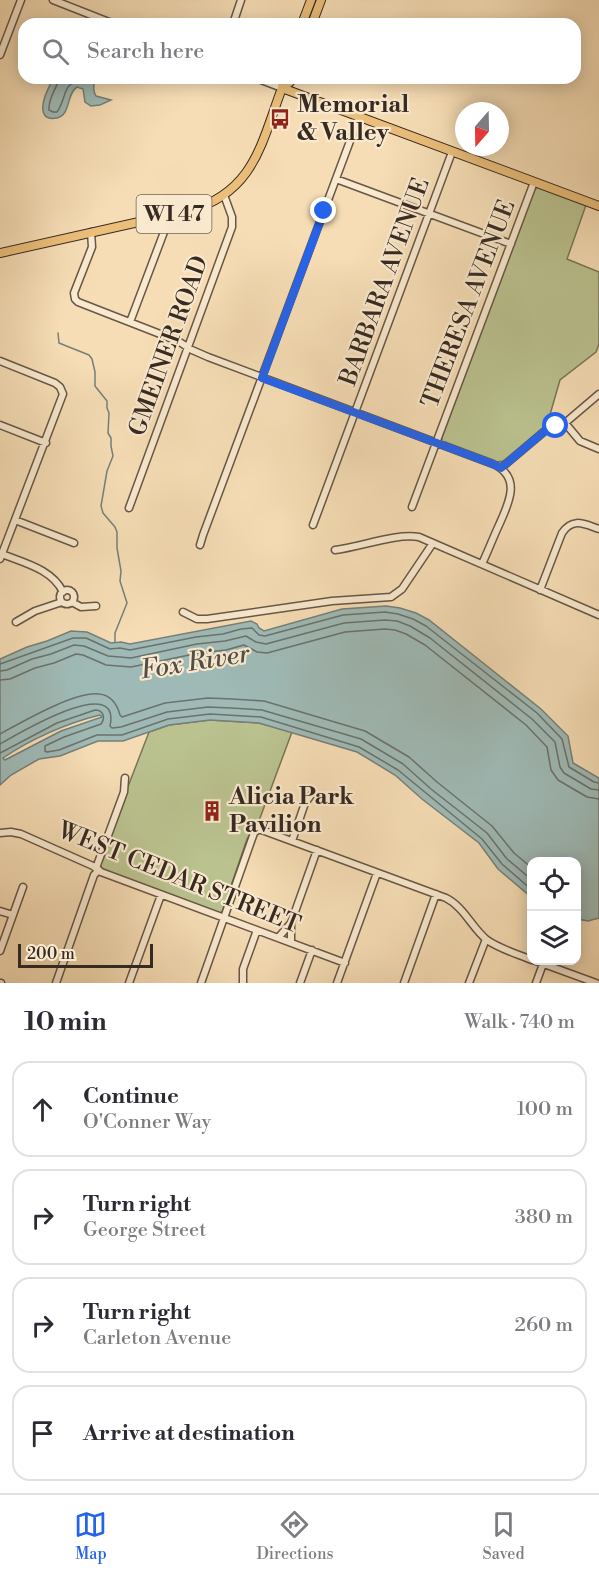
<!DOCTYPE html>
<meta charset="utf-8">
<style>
:root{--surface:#fff;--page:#f2f2f3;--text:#2b2b33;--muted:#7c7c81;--line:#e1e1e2;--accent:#2563eb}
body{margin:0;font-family:"Libre Bodoni",serif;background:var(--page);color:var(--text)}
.controls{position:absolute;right:18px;bottom:18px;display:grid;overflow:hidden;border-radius:12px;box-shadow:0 3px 15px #0003}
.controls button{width:54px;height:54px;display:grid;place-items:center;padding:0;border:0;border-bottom:2px solid var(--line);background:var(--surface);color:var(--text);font:30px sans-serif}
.compass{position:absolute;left:455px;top:102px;width:54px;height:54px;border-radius:50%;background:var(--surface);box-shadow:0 3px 15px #0003;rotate:200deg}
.scale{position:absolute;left:18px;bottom:15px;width:135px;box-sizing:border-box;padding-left:6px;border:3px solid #372a21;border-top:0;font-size:16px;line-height:21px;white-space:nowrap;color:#372a21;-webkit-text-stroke:4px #f9e9cf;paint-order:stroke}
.stop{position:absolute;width:18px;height:18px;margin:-14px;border:4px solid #2563eb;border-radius:50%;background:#fff}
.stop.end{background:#2563eb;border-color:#fff;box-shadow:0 2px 6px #0008}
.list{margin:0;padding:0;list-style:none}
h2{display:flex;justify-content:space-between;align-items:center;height:78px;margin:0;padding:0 24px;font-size:26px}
h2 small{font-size:20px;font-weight:400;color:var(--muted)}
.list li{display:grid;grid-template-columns:39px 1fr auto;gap:18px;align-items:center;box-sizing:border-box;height:96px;margin:0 12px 12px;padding:0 12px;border:2px solid var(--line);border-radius:18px}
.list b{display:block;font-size:22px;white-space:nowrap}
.list p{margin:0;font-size:20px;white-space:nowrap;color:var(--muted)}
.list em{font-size:20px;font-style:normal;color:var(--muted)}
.icon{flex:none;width:33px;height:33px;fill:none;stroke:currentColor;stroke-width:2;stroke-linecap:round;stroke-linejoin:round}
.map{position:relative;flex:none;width:599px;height:983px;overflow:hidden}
.search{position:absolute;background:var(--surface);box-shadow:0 3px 15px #0003;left:18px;right:18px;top:18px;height:66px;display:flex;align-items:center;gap:15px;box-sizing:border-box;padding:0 21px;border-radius:18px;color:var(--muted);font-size:22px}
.sheet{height:510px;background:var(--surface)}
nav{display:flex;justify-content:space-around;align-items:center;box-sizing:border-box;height:84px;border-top:2px solid var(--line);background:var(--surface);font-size:16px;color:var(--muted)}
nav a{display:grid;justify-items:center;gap:3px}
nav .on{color:var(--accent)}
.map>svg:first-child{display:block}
.green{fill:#bac28f;stroke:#787658;stroke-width:1.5}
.water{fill:#9fbab6;stroke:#75807a;stroke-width:1.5;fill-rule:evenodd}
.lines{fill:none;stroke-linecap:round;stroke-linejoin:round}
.shore{stroke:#6b726c;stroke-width:1.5}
.stream{stroke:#75807a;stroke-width:1.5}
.minor-casing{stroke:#675746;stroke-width:9}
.major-casing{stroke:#372a21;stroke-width:10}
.minor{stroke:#f9e9cf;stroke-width:6}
.major{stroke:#ebbe7a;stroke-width:8}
.route{stroke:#2563eb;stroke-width:8}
.labels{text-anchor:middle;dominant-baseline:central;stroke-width:4.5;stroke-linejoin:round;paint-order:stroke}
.shield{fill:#f9e9cf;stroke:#716355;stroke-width:1.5}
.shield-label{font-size:22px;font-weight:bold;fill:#372a21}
.poi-label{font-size:24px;font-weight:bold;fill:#372a21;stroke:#f9e9cf;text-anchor:start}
.street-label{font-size:24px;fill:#372a21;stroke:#f9e9cf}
.water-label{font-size:26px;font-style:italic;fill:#514e46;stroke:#f9e9cf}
</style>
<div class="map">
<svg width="599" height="983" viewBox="0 0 599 983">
<rect width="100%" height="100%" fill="#f6ddb5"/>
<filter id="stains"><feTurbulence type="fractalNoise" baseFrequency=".00333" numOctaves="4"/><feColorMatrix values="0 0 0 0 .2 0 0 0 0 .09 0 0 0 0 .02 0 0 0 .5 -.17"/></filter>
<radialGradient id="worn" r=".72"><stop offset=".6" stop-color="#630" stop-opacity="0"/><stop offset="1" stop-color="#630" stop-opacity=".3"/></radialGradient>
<path class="green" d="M537,187L586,205L567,259L599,272V344L596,352L560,380L547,425L504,461L496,462L445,443L442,441V437L534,191Z
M210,720L259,723L292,732L257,826L252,831L247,839L222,912L219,913L106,871L99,867L124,797L149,732L169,725Z"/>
<path class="water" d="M55,78H93C96,84 91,90 96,96L111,100L100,105L91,106L85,102L83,89L77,87C66,94 71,115 57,118C31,123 47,86 55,78Z
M386,606L400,608L416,613L429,620L541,709L568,736L573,763L599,778V918L588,921L577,919L576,861H532L531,897L498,869L479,843L422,799L395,775L357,752L259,723L210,720L169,725L123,741H98L60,756L39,759L11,775L0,785V659L27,647L47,641L71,631L87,632L111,643L121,642L130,644L251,621L257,624L259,628L264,631L342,609ZM100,715L102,717L61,731L5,760L3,758C31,739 67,723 100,715Z"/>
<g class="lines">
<path class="shore" d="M59,78C57,89 48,97 49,110L53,112H57C68,97 61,78 86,83L88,78
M0,664L73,638H86L110,649L120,648L130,650L196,637L223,634L241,629L252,628L259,635L265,636L343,615L385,612L398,614L413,619L426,626L537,713L562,739L569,767L594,782L599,783
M0,671L7,670L32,659L51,654L74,645L84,646L108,656L131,658L197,644L225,641L246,636L256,642L266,644L344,623L385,620L397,621L410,626L430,638L532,719L555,742L560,767L564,773L591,789L599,790
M0,680L10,679L35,668L54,663L76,654L83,655L106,665L131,667L199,653L226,650L244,645L257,652L267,653L345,632L385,629L395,630L406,634L425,645L526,725L547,747L551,770L558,780L587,797L599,799
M0,734C22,722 75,691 99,694C111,695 117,704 120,715L122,717L165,703L208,698L232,699L264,701L365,731L409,757L437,782L492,826L514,853L532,868
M0,744C16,735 122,671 110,726L112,728L121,727L167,712L208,707L231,708L262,710L361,739L403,764L431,789L487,833L507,859L532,880
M0,753L57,723L95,710C103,710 106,717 101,724L64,737L45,746V751L47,752L59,750L97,735H122L168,719L210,714L261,717L359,747L398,770L482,839L502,864L532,890"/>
<path class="stream" d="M58,333L59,343L89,355L92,359L95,372V386L107,401V408L109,413L108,433L111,438V446L113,456L107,471L101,506L103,513L115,527L117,532V548L121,571L120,581L127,603L115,633V642"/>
<g class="minor-casing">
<path id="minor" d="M53,0L114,24
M233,24L241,0
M0,55L21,0
M256,78L282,88
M336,179L511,244
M91,232L92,247L74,293L75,299L78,302L178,341L192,350L208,357L493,464C522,477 509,503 499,525C493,538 488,551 482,564
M130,322L164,232L162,217
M0,361L55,383L60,387L63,394L0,559
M565,423L580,441L599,449
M0,425L46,443
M501,468L546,430L565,423L599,394
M412,507L534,182
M129,508L232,227V217L224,195
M15,520L74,543
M313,525L452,152
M200,545L203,535L359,117
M335,550C360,547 396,533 419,537L599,615
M2,554C24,563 52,569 63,592
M540,590L562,533C573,517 584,524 599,529
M60 597a7 7 0 1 1 14 0a7 7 0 1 1-14 0Z
M72,602L81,607L96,606
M183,612L197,619H207L332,601L391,597L402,589L433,543
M16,622L35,611L62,602
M0,833L11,832L21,834L93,866L101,872L345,963
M292,841L305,803L312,794
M96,868L124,792L125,778
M0,911L13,915
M291,923V942
M278,938L291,923L317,850
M0,951L23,887
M533,960L596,983
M0,983H1
M56,983L94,875L99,870
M129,983L161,895
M201,983L254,833L259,829L446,898C464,907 472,928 487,940C500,949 517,954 532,960
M243,983V969L257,930
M300,983L312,950
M337,983L377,873
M404,983L436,894
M469,983L486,939
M536,983L543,964"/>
</g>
<g class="major-casing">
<path id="major" d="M302,24L311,0
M312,24L321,0
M282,88L599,206
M282,88L290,82L292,78
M0,253L188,211C254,193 261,144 282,88L283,78"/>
</g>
<use href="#minor" class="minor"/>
<use href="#major" class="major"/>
</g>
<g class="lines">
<path class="route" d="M324,211L262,378L493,464L501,468L546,430L556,426"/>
</g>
<defs>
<g id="bus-bare" transform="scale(1.62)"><path d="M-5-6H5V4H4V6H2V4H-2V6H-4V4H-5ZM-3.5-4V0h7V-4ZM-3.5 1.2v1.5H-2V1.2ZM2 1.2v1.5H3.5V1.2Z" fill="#8f2418" stroke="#f9e9cf" stroke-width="2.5" paint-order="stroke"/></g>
<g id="building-bare" transform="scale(1.62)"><path d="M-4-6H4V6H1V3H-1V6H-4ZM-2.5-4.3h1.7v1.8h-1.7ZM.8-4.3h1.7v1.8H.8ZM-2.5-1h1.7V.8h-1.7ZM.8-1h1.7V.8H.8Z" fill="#8f2418" stroke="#f9e9cf" stroke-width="2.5" paint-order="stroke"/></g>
</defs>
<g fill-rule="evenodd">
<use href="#bus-bare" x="280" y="119"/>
<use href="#building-bare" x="212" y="811"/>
</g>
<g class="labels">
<rect class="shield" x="136.5" y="195" width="75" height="38" rx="4.5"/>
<g class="shield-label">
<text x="174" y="214">WI 47</text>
</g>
<g class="poi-label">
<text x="297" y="105">Memorial<tspan x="297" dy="28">&amp; Valley</tspan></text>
<text x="229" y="797">Alicia Park<tspan x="229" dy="28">Pavilion</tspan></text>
</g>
<g class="street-label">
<text transform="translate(385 282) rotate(-70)">BARBARA AVENUE</text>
<text transform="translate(469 304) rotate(-69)">THERESA AVENUE</text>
<text transform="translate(169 346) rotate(-70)">GMEINER ROAD</text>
<text transform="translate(179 878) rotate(22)">WEST CEDAR STREET</text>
</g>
<g class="water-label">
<text transform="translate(195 662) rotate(-9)">Fox River</text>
</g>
</g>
<rect width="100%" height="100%" filter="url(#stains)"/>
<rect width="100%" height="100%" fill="url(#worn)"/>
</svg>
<div class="controls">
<button><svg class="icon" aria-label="locate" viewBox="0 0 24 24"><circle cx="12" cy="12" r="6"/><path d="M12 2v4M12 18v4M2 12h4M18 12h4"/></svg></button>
<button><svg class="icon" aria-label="layers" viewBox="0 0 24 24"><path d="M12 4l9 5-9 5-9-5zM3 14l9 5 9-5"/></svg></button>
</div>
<svg class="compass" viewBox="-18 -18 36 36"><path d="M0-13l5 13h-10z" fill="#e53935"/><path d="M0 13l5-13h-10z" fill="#7c7c81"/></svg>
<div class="scale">200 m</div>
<div class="stop" style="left:556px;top:426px"></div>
<div class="stop end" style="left:324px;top:211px"></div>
<div class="search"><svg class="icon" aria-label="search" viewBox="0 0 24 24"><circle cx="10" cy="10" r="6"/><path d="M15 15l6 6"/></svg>Search here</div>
</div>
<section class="sheet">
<h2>10 min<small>Walk · 740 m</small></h2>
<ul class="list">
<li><svg class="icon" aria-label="ahead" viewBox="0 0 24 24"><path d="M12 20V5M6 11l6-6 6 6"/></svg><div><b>Continue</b><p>O'Conner Way</p></div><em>100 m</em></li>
<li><svg class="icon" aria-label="right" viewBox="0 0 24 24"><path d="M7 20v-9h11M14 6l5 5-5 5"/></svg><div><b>Turn right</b><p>George Street</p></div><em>380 m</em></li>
<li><svg class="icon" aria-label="right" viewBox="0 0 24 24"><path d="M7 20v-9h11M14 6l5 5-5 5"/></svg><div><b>Turn right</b><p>Carleton Avenue</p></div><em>260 m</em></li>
<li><svg class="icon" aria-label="arrive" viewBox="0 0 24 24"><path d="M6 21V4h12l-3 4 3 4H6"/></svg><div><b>Arrive at destination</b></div></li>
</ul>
</section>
<nav>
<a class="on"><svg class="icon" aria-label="map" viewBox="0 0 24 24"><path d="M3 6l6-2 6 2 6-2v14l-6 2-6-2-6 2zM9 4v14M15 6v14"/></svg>Map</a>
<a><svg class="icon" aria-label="directions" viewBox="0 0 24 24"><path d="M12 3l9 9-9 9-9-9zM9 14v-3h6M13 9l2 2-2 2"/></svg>Directions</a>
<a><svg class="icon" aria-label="saved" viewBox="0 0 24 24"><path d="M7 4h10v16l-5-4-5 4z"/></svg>Saved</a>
</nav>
